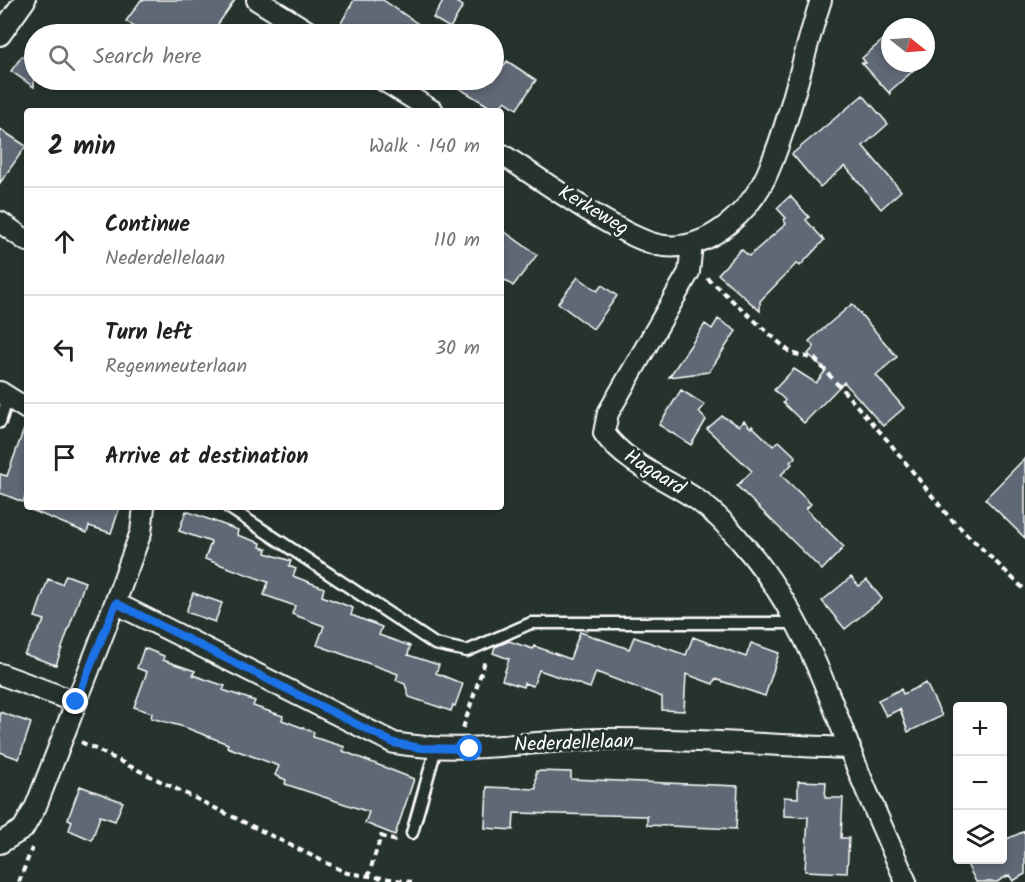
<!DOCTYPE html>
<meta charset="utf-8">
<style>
:root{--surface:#fff;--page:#f6f6f6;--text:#202124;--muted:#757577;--line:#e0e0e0}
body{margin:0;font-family:Kalam,sans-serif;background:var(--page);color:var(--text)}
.controls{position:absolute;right:18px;bottom:18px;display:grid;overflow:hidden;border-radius:6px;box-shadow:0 3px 9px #0003}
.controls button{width:54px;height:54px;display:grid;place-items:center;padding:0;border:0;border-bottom:2px solid var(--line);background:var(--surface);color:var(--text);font:30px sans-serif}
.compass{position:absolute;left:881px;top:18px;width:54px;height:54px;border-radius:50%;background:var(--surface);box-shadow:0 3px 9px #0003;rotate:107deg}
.stop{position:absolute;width:18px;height:18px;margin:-14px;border:4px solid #1a73e8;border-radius:50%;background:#fff}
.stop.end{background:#1a73e8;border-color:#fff;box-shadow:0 2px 6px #0008}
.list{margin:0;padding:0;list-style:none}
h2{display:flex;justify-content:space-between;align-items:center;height:78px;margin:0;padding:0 24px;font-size:26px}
h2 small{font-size:20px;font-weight:400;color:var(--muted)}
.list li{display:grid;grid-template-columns:39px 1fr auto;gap:18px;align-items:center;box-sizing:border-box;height:108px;padding:0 24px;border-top:2px solid var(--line)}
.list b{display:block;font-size:22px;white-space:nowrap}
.list p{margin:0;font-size:20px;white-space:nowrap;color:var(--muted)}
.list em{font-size:20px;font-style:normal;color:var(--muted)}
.icon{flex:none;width:33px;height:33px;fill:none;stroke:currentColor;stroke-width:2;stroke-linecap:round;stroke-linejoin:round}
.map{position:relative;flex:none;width:1025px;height:882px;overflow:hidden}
.search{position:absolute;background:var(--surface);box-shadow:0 3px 9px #0003;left:24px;top:24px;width:480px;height:66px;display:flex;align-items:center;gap:15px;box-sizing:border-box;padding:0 21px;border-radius:33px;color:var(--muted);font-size:22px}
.panel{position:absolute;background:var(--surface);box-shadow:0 3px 9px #0003;left:24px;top:108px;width:480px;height:402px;border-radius:6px}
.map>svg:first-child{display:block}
.building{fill:#5e6875;stroke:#fff;stroke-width:1.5}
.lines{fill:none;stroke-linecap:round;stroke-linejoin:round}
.service-casing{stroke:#fff;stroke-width:15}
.minor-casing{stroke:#fff;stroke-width:24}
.path{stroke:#fff;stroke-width:4;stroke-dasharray:6 4.5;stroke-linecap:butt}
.service{stroke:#26332d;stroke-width:10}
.minor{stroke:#26332d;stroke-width:20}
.route{stroke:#1a73e8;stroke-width:8}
.labels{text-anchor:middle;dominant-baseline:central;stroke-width:6;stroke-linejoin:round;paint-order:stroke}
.street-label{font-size:20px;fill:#fff;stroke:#26332d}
</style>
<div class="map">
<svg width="1025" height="882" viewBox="0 0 1025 882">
<rect width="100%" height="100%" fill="#26332d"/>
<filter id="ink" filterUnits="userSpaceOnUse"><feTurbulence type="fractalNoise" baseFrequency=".0167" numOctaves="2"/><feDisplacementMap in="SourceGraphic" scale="12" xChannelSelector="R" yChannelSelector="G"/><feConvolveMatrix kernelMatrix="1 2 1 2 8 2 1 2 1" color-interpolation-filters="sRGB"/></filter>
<g filter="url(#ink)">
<path class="building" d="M141,0H235L211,34H145L126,21Z
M354,0H383L433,34H356L340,25Z
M444,0H452L463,6L450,28L433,18Z
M890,34V63H922L890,91V94L862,63H866L862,58Z
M22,56L34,64V87L11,71Z
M507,61L536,80L517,109L505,101L497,111L445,80H494V68L500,72Z
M863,95L888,124L863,146L901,191L881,209L845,166L820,187L792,154Z
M0,129L26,146L0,183Z
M790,196L809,217L806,220L824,240L800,266L797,263L760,301V311L718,274L741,249L749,256L786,224L784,220L786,218L777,208Z
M501,229L537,255L513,286L501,277Z
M578,277L597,291L602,285L617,296L593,329L558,303Z
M852,304L897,357L876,375L904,408L883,426L844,382L804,423L783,403L785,400L774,390L794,369L816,383L826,370L808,354L814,347L809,341Z
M718,319L736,331L709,372L669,377L705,324L712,329Z
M681,390L705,405L699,412L706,420L691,445L659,425Z
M722,416L739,426L744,421L751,428L752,426L773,446L779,441L796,457L790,462L792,464L781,475L811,504L806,509L844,547L822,570L737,486L752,471L707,429Z
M24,429H27V490L23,502L0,493V474L7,476Z
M1025,458V538L985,499Z
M24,507H120L111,533L89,526L87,533Z
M186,511L238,530L237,535L261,543L260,547L267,549L266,553L291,561L289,566L296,569L293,576L324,588L322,596L353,608L351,615L382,627L379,635L410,646L408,655L439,665L436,673L463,684L455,706L453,705L451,711L409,697L405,684L396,680L398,674L317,645L324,626L292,614L295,606L264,595L268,582L205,559L211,542L179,531Z
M66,575L85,582L56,665L24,654L45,620L35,617L48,579L62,584Z
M851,577L859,586L867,580L882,599L845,629L822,601Z
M193,593L222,603L215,622L186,612Z
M580,632L629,649L634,637L686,655L693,637L746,657L751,643L779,653L765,696L715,679L713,684L686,674L684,711L662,710V697L596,672L590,688L539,670L533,686L524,683L523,687L502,680L509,659L493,653L495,647L509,641L533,649L534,646L570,659Z
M144,648L164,656L163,660L195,671L193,675L225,686L223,690L255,701L253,706L283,716L282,720L314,732L313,737L345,747L343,751L414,779L395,835L365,823L369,812L285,784L286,780L275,775L279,766L227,747L228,744L184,727L151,718L152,713L134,707L147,672L137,668Z
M926,683L942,716L908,732L900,709L886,716L878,700L901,689L903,694Z
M0,712L31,723L19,759L0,752Z
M536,771L571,772V779L738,786L736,829L647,825V816L514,813L513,830L485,828L487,787L536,789Z
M798,781L826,782L825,798H843L841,838H849L847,873L805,871L808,817L784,816V797L798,798Z
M80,786L123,802L115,821L100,816L92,840L69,830L72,821L68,819Z
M1025,831V874L1013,881L1009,875L997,882H976L965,860H1002V841Z"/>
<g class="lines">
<g class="service-casing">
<path id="service" d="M0,422L8,397
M228,507L435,644L467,651L531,623H797
M412,833L436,748"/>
</g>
<g class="minor-casing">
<path id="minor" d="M257,0L312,34
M0,35L25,0
M383,80L433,111
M501,154C537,176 626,242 664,246C711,251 754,208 770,167C792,114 803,54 821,0
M0,222L27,241
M692,244L689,272L608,413L604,433C625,463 666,479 696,499C713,511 729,527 742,543C794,602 822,674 849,747C866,793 887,837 906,882
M0,392L27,409
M115,603L394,743C464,755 530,741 599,739C682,738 767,745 850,748
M0,674L76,702
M0,843L23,829L36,806L115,603L141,532L144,507"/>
</g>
<path class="path" d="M707,278L791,353L815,359L889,442L949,517L1025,590
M463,728L485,661
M81,742L347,873L412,882
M368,877L381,836L399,842
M19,882L32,848"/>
<use href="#service" class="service"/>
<use href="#minor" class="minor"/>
</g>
</g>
<g class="lines" filter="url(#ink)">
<path class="route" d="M76,702L116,603L394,743L421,748L470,749"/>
</g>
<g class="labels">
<g class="street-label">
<text transform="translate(593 211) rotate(31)">Kerkeweg</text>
<text transform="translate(654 473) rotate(32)">Hagaard</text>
<text transform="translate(574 744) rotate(-2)">Nederdellelaan</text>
</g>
</g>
</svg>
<div class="controls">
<button>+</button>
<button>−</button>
<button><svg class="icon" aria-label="layers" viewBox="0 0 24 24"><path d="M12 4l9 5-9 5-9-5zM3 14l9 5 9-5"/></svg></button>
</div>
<svg class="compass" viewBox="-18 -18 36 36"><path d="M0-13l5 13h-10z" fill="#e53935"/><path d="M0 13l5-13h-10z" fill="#757577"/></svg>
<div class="stop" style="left:470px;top:749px"></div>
<div class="stop end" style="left:76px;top:702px"></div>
<div class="search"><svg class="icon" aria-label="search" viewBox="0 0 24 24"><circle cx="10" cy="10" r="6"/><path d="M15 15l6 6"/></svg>Search here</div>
<section class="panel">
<h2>2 min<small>Walk · 140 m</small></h2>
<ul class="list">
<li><svg class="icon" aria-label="ahead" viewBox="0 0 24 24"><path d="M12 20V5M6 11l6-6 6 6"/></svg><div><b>Continue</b><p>Nederdellelaan</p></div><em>110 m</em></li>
<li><svg class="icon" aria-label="left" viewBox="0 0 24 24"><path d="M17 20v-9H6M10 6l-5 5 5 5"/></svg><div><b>Turn left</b><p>Regenmeuterlaan</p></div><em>30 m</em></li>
<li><svg class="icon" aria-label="arrive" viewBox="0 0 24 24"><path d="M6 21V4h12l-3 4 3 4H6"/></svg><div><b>Arrive at destination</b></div></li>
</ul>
</section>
</div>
